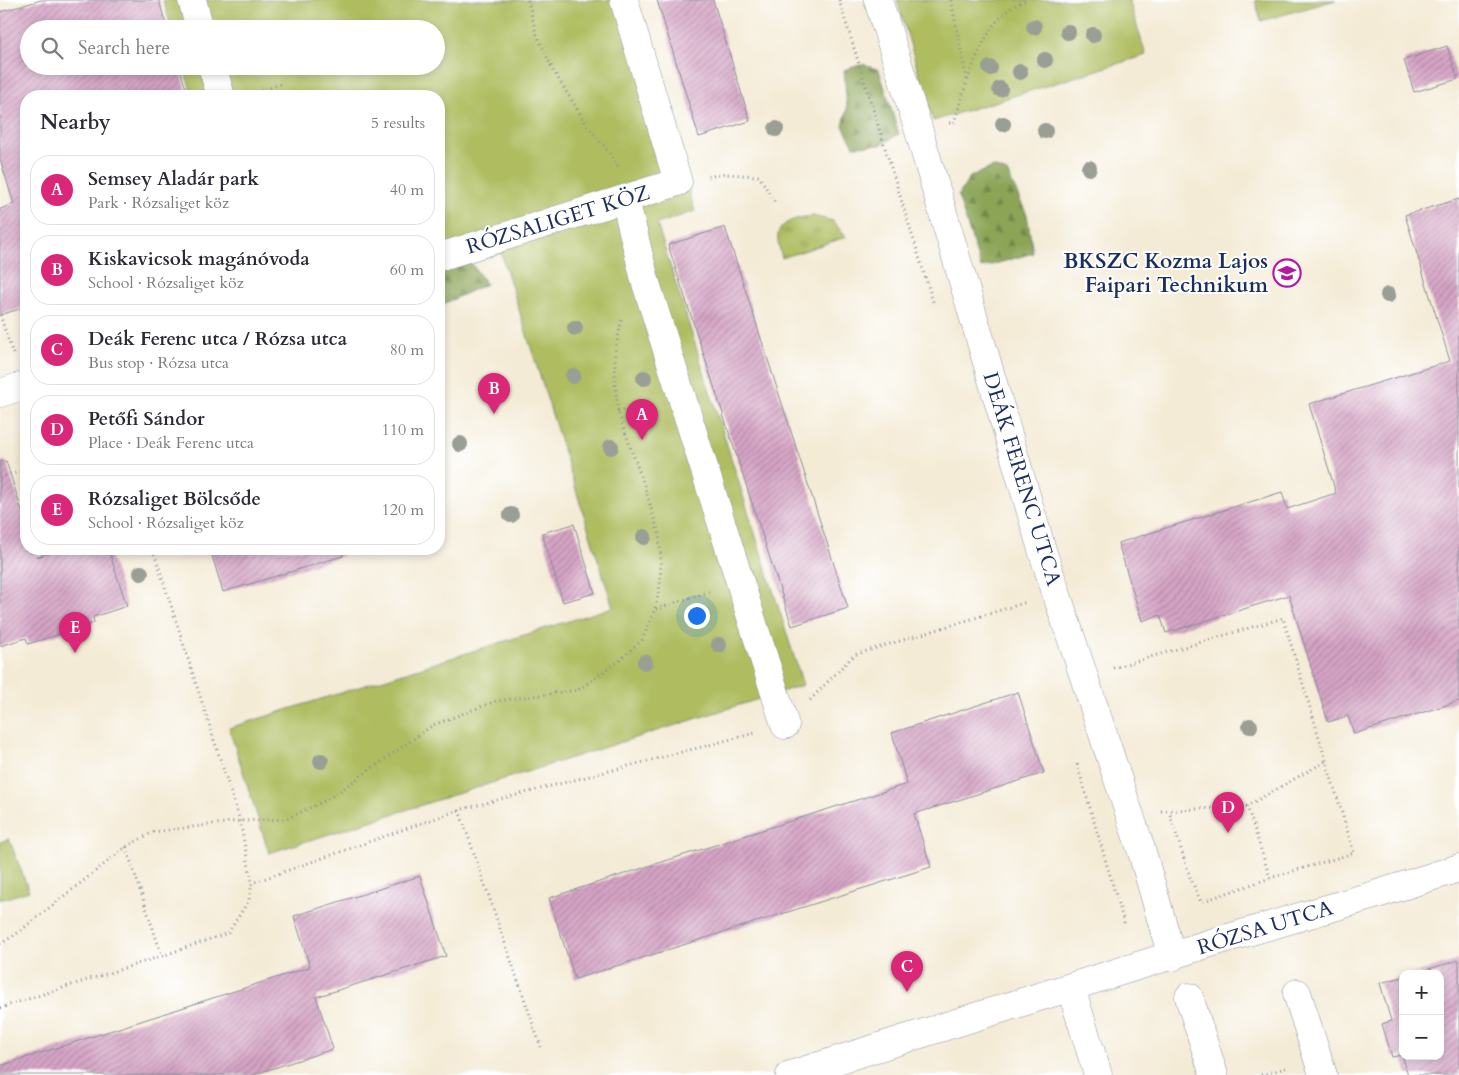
<!DOCTYPE html>
<meta charset="utf-8">
<style>
:root{--surface:#fff;--page:#f2f2f3;--text:#2b2b33;--muted:#7c7c81;--line:#e1e1e2;--accent:#db2777}
body{margin:0;font-family:Cardo,serif;background:var(--page);color:var(--text)}
.controls{position:absolute;right:15px;bottom:15px;display:grid;overflow:hidden;border-radius:10px;box-shadow:0 2px 8px #0003}
.controls button{width:45px;height:45px;display:grid;place-items:center;padding:0;border:0;border-bottom:1px solid var(--line);background:var(--surface);color:var(--text);font:25px sans-serif}
.you{position:absolute;left:696px;top:615px;width:18px;height:18px;margin:-12px;border:4px solid #fff;border-radius:50%;background:#1a73e8;box-shadow:0 0 0 8px #1a73e833}
.badge{display:grid;place-items:center;width:32px;height:32px;border-radius:50%;background:var(--accent);color:#fff;font-size:16px;font-weight:700}
.pin{position:absolute;translate:-50% -41px;filter:drop-shadow(0 1px 2px #0008)}
.pin::after{content:'';position:absolute;top:26px;width:18px;height:15px;background:inherit;clip-path:polygon(0 0,100% 0,50% 100%)}
.list{margin:0;padding:0;list-style:none}
h2{display:flex;justify-content:space-between;align-items:center;height:65px;margin:0;padding:0 20px;font-size:21px}
h2 small{font-size:16px;font-weight:400;color:var(--muted)}
.list li{display:grid;grid-template-columns:32px 1fr auto;gap:15px;align-items:center;box-sizing:border-box;height:70px;margin:0 10px 10px;padding:0 10px;border:1px solid var(--line);border-radius:20px}
.list b{display:block;font-size:19px;white-space:nowrap}
.list p{margin:0;font-size:16px;white-space:nowrap;color:var(--muted)}
.list em{font-size:16px;font-style:normal;color:var(--muted)}
.icon{flex:none;width:28px;height:28px;fill:none;stroke:currentColor;stroke-width:2;stroke-linecap:round;stroke-linejoin:round}
.map{position:relative;flex:none;width:1459px;height:1075px;overflow:hidden}
.search{position:absolute;background:var(--surface);box-shadow:0 2px 8px #0003;left:20px;top:20px;width:425px;height:55px;display:flex;align-items:center;gap:12px;box-sizing:border-box;padding:0 18px;border-radius:28px;color:var(--muted);font-size:19px}
.panel{position:absolute;background:var(--surface);box-shadow:0 2px 8px #0003;left:20px;top:90px;width:425px;height:465px;border-radius:20px}
.map>svg:first-child{display:block}
.grass{fill:url(#grass-tufts);stroke:#65765f}
.forest{fill:url(#forest-firs);stroke:#536a5a}
.green{fill:#afbd60;stroke:#65765f}
.building{fill:url(#building-hatch)}
.lines{fill:none;stroke-linecap:round;stroke-linejoin:round}
.street-casing{stroke:#888d9a;stroke-width:29}
.secondary-casing{stroke:#888d9a;stroke-width:29}
.path{stroke:#888d9a;stroke-width:3;stroke-dasharray:1 4;stroke-linecap:butt}
.street{stroke:#fff;stroke-width:28}
.secondary{stroke:#fff;stroke-width:28}
.tree{fill:#999f95}
.labels{text-anchor:middle;dominant-baseline:central;stroke-width:4;stroke-linejoin:round;paint-order:stroke}
.street-label{font-size:21px;fill:#1b2f5e;stroke:#fff}
.poi-label{font-size:21px;font-weight:bold;fill:#1b2f5e;stroke:#fff;text-anchor:end}
</style>
<div class="map">
<svg width="1459" height="1075" viewBox="0 0 1459 1075">
<defs>
<pattern id="grass-tufts" width="24" height="20" patternUnits="userSpaceOnUse" patternTransform="scale(1.25)"><rect width="24" height="20" fill="#afbd60"/><path d="M3 7l-1-3M5 7V3M7 7l1-3M15 17l-1-3M17 17v-4M19 17l1-3" fill="none" stroke="#8e9a52"/></pattern>
<pattern id="forest-firs" width="22" height="20" patternUnits="userSpaceOnUse" patternTransform="scale(1.25)"><rect width="22" height="20" fill="#8ba456"/><path d="M5 1l3.5 6h-7zM16 11l3.5 6h-7z" fill="#71864a"/></pattern>
<pattern id="building-hatch" width="6" height="6" patternUnits="userSpaceOnUse" patternTransform="scale(1.25)"><rect width="6" height="6" fill="#d6a4c5"/><path d="M-1 1l2-2M0 6l6-6M5 7l2-2" fill="none" stroke="#ad86a3"/></pattern>
</defs>
<rect width="100%" height="100%" fill="#fff"/>
<filter id="ink" filterUnits="userSpaceOnUse"><feTurbulence type="fractalNoise" baseFrequency=".02" numOctaves="2"/><feDisplacementMap in="SourceGraphic" scale="10" xChannelSelector="R" yChannelSelector="G"/><feConvolveMatrix kernelMatrix="1 2 1 2 8 2 1 2 1" color-interpolation-filters="sRGB"/></filter>
<filter id="wash" filterUnits="userSpaceOnUse"><feTurbulence type="fractalNoise" baseFrequency=".0096" numOctaves="4" result="noise"/><feDisplacementMap in="SourceGraphic" scale="20" xChannelSelector="R" yChannelSelector="G"/><feGaussianBlur stdDeviation="1.12" result="paint"/><feColorMatrix in="noise" values="0 0 0 0 0 0 0 0 0 0 0 0 0 0 0 0 0 1.4 0 .05"/><feComposite in="paint" operator="in"/></filter>
<g filter="url(#wash)">
<rect width="100%" height="100%" fill="#f4ebd6"/>
<path class="grass" d="M813,216L833,221L846,237L782,258C780,250 777,241 778,234C782,220 801,217 813,216Z"/>
<path class="forest" d="M863,64L879,70L899,134L880,145L854,146L843,126L847,109L844,70Z
M993,167L1007,172L1027,215L1033,253L981,268L958,196L970,177Z
M439,227L450,233L486,284L439,306Z"/>
<path class="green" d="M163,0H629L695,211L657,224L803,685L269,853L229,728L613,607L501,253L439,273V96H193L183,66H436V29H172Z
M897,0H1129L1146,55L933,121Z
M1255,0H1336L1261,21Z
M9,839L29,891L0,900V842Z"/>
<g id="blocks">
<path class="building" d="M41,0H159L167,29H29V66H179L188,96H26V307L0,315V209L14,204L0,159V12Z
M657,0H713L750,121L699,137Z
M1447,46L1458,79L1414,92L1404,60Z
M1459,199V701L1354,734L1348,716L1328,722L1289,595L1166,633L1160,615L1142,621L1118,543L1282,492L1287,509L1336,493L1309,404L1450,361L1405,215Z
M725,227L848,608L792,626L668,245Z
M6,461L26,524V549H34L37,557L62,549H108L127,606L93,617L94,623L28,644L26,638L0,646V462Z
M574,524L595,593L563,602L542,533Z
M210,549H342L343,556L223,592Z
M1018,692L1044,773L914,814L931,867L575,979L549,898L907,784L892,733Z
M420,876L446,956L316,997L333,1049L252,1075H0V1066L310,967L294,916Z
M1459,960V1075H1408L1402,1055L1392,1057L1382,1024L1391,1021L1380,983L1403,977V1056H1440V974H1412Z"/>
</g>
</g>
<g filter="url(#ink)">
<use href="#blocks" fill-opacity="0" stroke="#888d9a" stroke-width="1"/>
<g class="lines">
<g class="street-casing">
<path id="street" d="M192,0L200,29
M878,0L918,128L1043,553L1142,852L1172,957
M212,66L221,96
M625,199L645,280L785,725
M439,257L678,182L624,0
M0,393L26,385
M1071,988L1098,1075
M1297,993L1323,1075
M1189,997L1214,1075"/>
</g>
<g class="secondary-casing">
<path id="secondary" d="M790,1075L1214,942L1371,896L1459,868"/>
</g>
<path class="path" d="M528,0L536,33L554,72L587,125L612,156L618,167
M839,0L934,305
M951,0L967,80
M251,94L281,84
M949,123H954C964,90 980,34 1006,12C1011,7 1019,4 1026,0
M708,177L723,174L759,176L776,204
M0,315L14,357
M618,412L650,401
M0,477L26,470
M153,549L240,821L252,883
M656,609L709,592
M1113,668L1283,618L1354,853L1270,878L1201,902L1190,877L1169,811
M810,700L854,655L1027,602
M1077,764L1125,926
M1247,806L1270,878
M459,810L541,1047
M1161,811L1247,806L1326,761
M126,847L162,956
M0,944L15,935L126,847L153,832L240,821L287,819L330,798L433,725L496,701L578,690L619,661L642,640L655,609L660,586L661,560L659,534L644,485L618,412L615,381V351L622,318
M0,1008L162,956L228,933L249,900L252,883L459,810L755,733
M1261,1075L1289,1067"/>
<use href="#street" class="street"/>
<use href="#secondary" class="secondary"/>
</g>
<g class="tree">
<circle cx="1034" cy="27" r="8"/>
<circle cx="1068" cy="32" r="8"/>
<circle cx="1093" cy="35" r="8"/>
<circle cx="1045" cy="60" r="8"/>
<circle cx="990" cy="68" r="8"/>
<circle cx="1020" cy="72" r="8"/>
<circle cx="1000" cy="89" r="8"/>
<circle cx="1003" cy="124" r="8"/>
<circle cx="776" cy="129" r="8"/>
<circle cx="1045" cy="131" r="8"/>
<circle cx="1089" cy="168" r="8"/>
<circle cx="1388" cy="295" r="8"/>
<circle cx="575" cy="328" r="8"/>
<circle cx="573" cy="376" r="8"/>
<circle cx="644" cy="378" r="8"/>
<circle cx="460" cy="444" r="8"/>
<circle cx="611" cy="447" r="8"/>
<circle cx="511" cy="515" r="8"/>
<circle cx="644" cy="537" r="8"/>
<circle cx="141" cy="573" r="8"/>
<circle cx="719" cy="645" r="8"/>
<circle cx="645" cy="662" r="8"/>
<circle cx="1250" cy="726" r="8"/>
<circle cx="321" cy="761" r="8"/>
</g>
</g>
<defs>
<g id="school-ring" transform="scale(1.4375)"><circle r="9.5" fill="#fff" stroke="#b5179e" stroke-width="1.5"/><path d="M0-5L7-2L0 1L-7-2ZM-4 1L0 2.5L4 1V4Q0 6-4 4Z" fill="#b5179e"/></g>
</defs>
<g fill-rule="evenodd">
<use href="#school-ring" x="1287" y="273"/>
</g>
<g class="labels">
<g class="street-label">
<text transform="translate(558 220) rotate(-17)">RÓZSALIGET KÖZ</text>
<text transform="translate(1022 479) rotate(73)">DEÁK FERENC UTCA</text>
<text transform="translate(1265 928) rotate(-17)">RÓZSA UTCA</text>
</g>
<g class="poi-label">
<text x="1268" y="261">BKSZC Kozma Lajos<tspan x="1268" dy="24">Faipari Technikum</tspan></text>
</g>
</g>
</svg>
<div class="controls">
<button>+</button>
<button>−</button>
</div>
<div class="you"></div>
<div class="pin badge" style="left:642px;top:440px">A</div>
<div class="pin badge" style="left:494px;top:414px">B</div>
<div class="pin badge" style="left:907px;top:992px">C</div>
<div class="pin badge" style="left:1228px;top:833px">D</div>
<div class="pin badge" style="left:75px;top:653px">E</div>
<div class="search"><svg class="icon" aria-label="search" viewBox="0 0 24 24"><circle cx="10" cy="10" r="6"/><path d="M15 15l6 6"/></svg>Search here</div>
<section class="panel">
<h2>Nearby<small>5 results</small></h2>
<ul class="list">
<li><span class="badge">A</span><div><b>Semsey Aladár park</b><p>Park · Rózsaliget köz</p></div><em>40 m</em></li>
<li><span class="badge">B</span><div><b>Kiskavicsok magánóvoda</b><p>School · Rózsaliget köz</p></div><em>60 m</em></li>
<li><span class="badge">C</span><div><b>Deák Ferenc utca / Rózsa utca</b><p>Bus stop · Rózsa utca</p></div><em>80 m</em></li>
<li><span class="badge">D</span><div><b>Petőfi Sándor</b><p>Place · Deák Ferenc utca</p></div><em>110 m</em></li>
<li><span class="badge">E</span><div><b>Rózsaliget Bölcsőde</b><p>School · Rózsaliget köz</p></div><em>120 m</em></li>
</ul>
</section>
</div>
